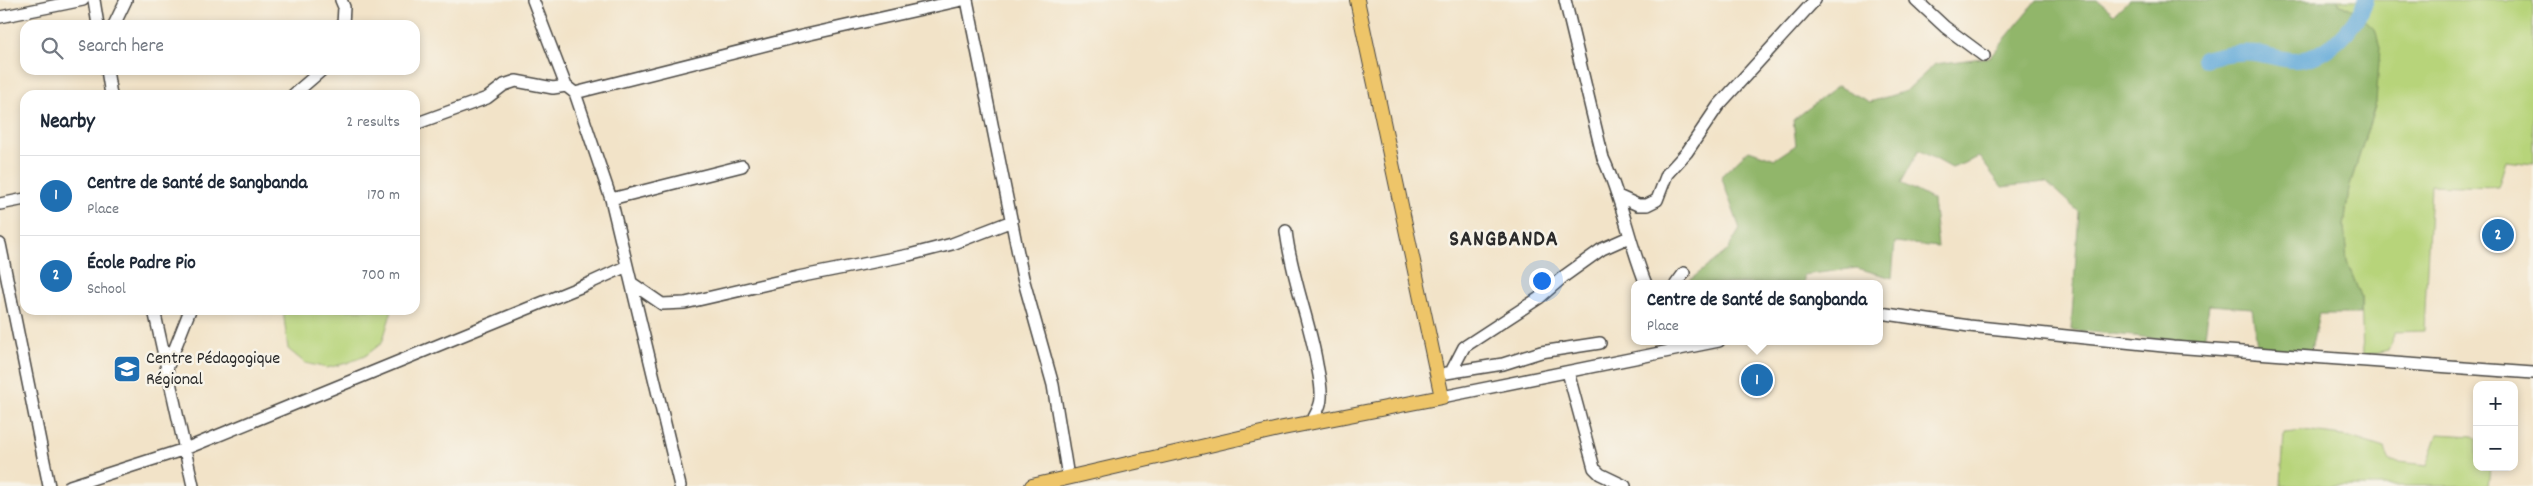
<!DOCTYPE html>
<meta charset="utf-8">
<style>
:root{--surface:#fff;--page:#f6f6f7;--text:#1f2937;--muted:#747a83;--line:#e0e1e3;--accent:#1f6fb2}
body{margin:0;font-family:Dekko,sans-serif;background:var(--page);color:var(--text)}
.controls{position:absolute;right:15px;bottom:15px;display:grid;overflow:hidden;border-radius:10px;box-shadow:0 2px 8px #0003}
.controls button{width:45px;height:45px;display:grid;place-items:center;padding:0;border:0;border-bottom:1px solid var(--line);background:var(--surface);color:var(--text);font:25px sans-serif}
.you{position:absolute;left:1541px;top:280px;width:18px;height:18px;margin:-12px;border:4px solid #fff;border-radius:50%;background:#1a73e8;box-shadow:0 0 0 8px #1a73e833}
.badge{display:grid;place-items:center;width:32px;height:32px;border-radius:50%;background:var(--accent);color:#fff;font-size:16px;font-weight:700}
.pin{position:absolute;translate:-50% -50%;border:2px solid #fff;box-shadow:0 1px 5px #0006}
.popup{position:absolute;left:1631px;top:280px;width:252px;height:65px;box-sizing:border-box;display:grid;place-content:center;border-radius:10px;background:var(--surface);filter:drop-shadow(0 1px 4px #0005);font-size:16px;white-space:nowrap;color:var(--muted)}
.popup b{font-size:19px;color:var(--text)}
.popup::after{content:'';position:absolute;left:50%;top:100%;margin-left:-10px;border:10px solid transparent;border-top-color:var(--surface)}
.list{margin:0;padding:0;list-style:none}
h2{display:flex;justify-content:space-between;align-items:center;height:65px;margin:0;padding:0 20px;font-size:21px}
h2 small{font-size:16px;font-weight:400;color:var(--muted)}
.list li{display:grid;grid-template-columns:32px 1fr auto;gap:15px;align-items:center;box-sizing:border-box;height:80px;padding:0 20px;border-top:1px solid var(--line)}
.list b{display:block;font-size:19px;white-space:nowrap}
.list p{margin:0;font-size:16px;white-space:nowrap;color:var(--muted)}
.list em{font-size:16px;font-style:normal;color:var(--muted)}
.icon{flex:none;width:28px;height:28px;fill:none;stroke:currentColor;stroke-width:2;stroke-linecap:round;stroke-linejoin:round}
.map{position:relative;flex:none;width:2533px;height:486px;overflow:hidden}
.search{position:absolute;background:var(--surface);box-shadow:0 2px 8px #0003;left:20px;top:20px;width:400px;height:55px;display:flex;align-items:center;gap:12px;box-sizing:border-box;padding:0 18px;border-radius:15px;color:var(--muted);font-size:19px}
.panel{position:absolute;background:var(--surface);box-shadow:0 2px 8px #0003;left:20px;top:90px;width:400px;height:225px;border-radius:15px}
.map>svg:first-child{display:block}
.green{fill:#b7d47a;stroke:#718052}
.forest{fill:#91b66a;stroke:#5e704a}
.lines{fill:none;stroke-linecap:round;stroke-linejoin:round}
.river{stroke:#63aad9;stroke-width:16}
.minor-casing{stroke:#494743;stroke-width:14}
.major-casing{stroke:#494743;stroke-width:16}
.minor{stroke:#fff;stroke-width:11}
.major{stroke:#eec569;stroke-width:14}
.labels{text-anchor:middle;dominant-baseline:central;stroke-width:5;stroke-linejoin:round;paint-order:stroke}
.poi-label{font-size:18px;fill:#2b2b2b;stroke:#f7f3e8;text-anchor:start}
.district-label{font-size:22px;font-weight:bold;letter-spacing:1px;fill:#2b2b2b;stroke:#f7f3e8}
</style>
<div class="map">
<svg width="2533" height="486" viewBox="0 0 2533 486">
<rect width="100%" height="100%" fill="#f7f3e8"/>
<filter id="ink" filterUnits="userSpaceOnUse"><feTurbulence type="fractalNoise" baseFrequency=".02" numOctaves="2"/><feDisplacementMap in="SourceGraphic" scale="10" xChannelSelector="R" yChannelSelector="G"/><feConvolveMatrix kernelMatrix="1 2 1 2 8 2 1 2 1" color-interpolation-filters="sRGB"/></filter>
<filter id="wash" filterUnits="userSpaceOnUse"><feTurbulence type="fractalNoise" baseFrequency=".0096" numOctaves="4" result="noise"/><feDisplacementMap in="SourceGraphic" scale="20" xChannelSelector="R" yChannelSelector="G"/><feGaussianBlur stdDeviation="1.12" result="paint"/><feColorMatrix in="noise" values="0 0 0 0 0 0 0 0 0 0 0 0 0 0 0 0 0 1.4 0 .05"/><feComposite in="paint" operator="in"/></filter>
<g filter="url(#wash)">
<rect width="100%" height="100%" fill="#f2e3c8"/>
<path class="green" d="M2338,0H2533V164L2506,161L2498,187L2431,185L2424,331L2395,332L2388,350L2363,356L2361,297L2347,262L2344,226L2349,188L2376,103L2355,11L2339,3Z
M283,310H392L382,343L365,356L347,363L327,368L305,363L288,349Z
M2304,431L2350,437L2384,448L2390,461L2427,465L2438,434L2473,436L2477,439V467H2490L2488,486H2281L2284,433Z"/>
<path class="forest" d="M2037,0H2097L2114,14L2129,0H2338L2339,3L2355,11L2376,31L2380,48L2376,103L2349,188L2344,226L2347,262L2361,297V314H2319L2310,355L2257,346L2252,308L2209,305L2204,343L2071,330L2079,212L2046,182L2002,187L1979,157L1952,168L1919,150L1901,183L1933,200L1938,247L1895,242L1892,278L1857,268L1804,275V284H1685L1727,251L1740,229L1721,176L1749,150L1775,159L1796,145L1793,120L1838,86L1870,102L1906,91L1935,64L1990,57Z"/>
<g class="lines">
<path class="river" d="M2204,59C2221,54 2238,51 2256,53C2269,55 2282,60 2294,60C2326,60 2355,28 2366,0"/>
</g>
</g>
<g filter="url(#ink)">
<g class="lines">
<g class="minor-casing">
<path id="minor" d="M94,0L98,25
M341,0L344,7L343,25
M533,0L566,86L575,93L611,199L680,486
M967,0L1023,278L1053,385L1068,477
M1565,0L1603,158C1622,198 1629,243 1646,284
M1916,0L1945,27L1984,56
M0,17L83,0
M114,25L126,0
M107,70L111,95
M575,93L797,37L962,0
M293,95L322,70
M415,124L487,98L504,85L516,81L553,88L566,86
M1618,196L1638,205H1647L1657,200L1667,174L1687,152L1718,106L1815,0
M611,199L742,166
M0,204L25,199
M1286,231C1291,275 1308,316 1316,359C1318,372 1322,385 1321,398C1321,407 1315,415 1311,423
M0,244L49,486
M633,284L662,304L685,303L798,277L909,255L952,244L1012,221
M1676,284L1684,273
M154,310L193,486
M1880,313L1969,326L2173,347L2533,373
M166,371L190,310
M1451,372L1464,347L1539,298L1563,277L1602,249L1629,237
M1568,372L1594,468L1600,474L1625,486
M1446,373L1503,364L1541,352L1600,343
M1442,397L1719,341
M70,486L185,449L590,283L627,266"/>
</g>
<g class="major-casing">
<path id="major" d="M1032,486L1283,428L1442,397L1357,0"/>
</g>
<use href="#minor" class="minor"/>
<use href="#major" class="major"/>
</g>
</g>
<defs>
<g id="university-square" transform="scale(1.4375)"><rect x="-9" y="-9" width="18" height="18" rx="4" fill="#1f6fb2" stroke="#f7f3e8"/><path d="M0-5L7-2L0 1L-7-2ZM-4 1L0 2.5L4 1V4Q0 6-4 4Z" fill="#fff"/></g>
</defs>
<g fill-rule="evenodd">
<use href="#university-square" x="127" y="369"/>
</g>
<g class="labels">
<g class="poi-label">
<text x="146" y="359">Centre Pédagogique<tspan x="146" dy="21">Régional</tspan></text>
</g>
<g class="district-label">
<text x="1504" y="240">SANGBANDA</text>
</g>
</g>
</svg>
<div class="controls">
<button>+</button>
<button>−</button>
</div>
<div class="you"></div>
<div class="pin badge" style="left:1757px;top:380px">1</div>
<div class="popup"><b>Centre de Santé de Sangbanda</b>Place</div>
<div class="pin badge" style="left:2498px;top:235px">2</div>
<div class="search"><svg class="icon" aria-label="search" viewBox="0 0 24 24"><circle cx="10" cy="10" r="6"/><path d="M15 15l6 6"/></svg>Search here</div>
<section class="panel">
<h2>Nearby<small>2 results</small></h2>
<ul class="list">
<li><span class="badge">1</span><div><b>Centre de Santé de Sangbanda</b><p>Place</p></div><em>170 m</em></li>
<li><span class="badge">2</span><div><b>École Padre Pio</b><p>School</p></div><em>700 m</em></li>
</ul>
</section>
</div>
